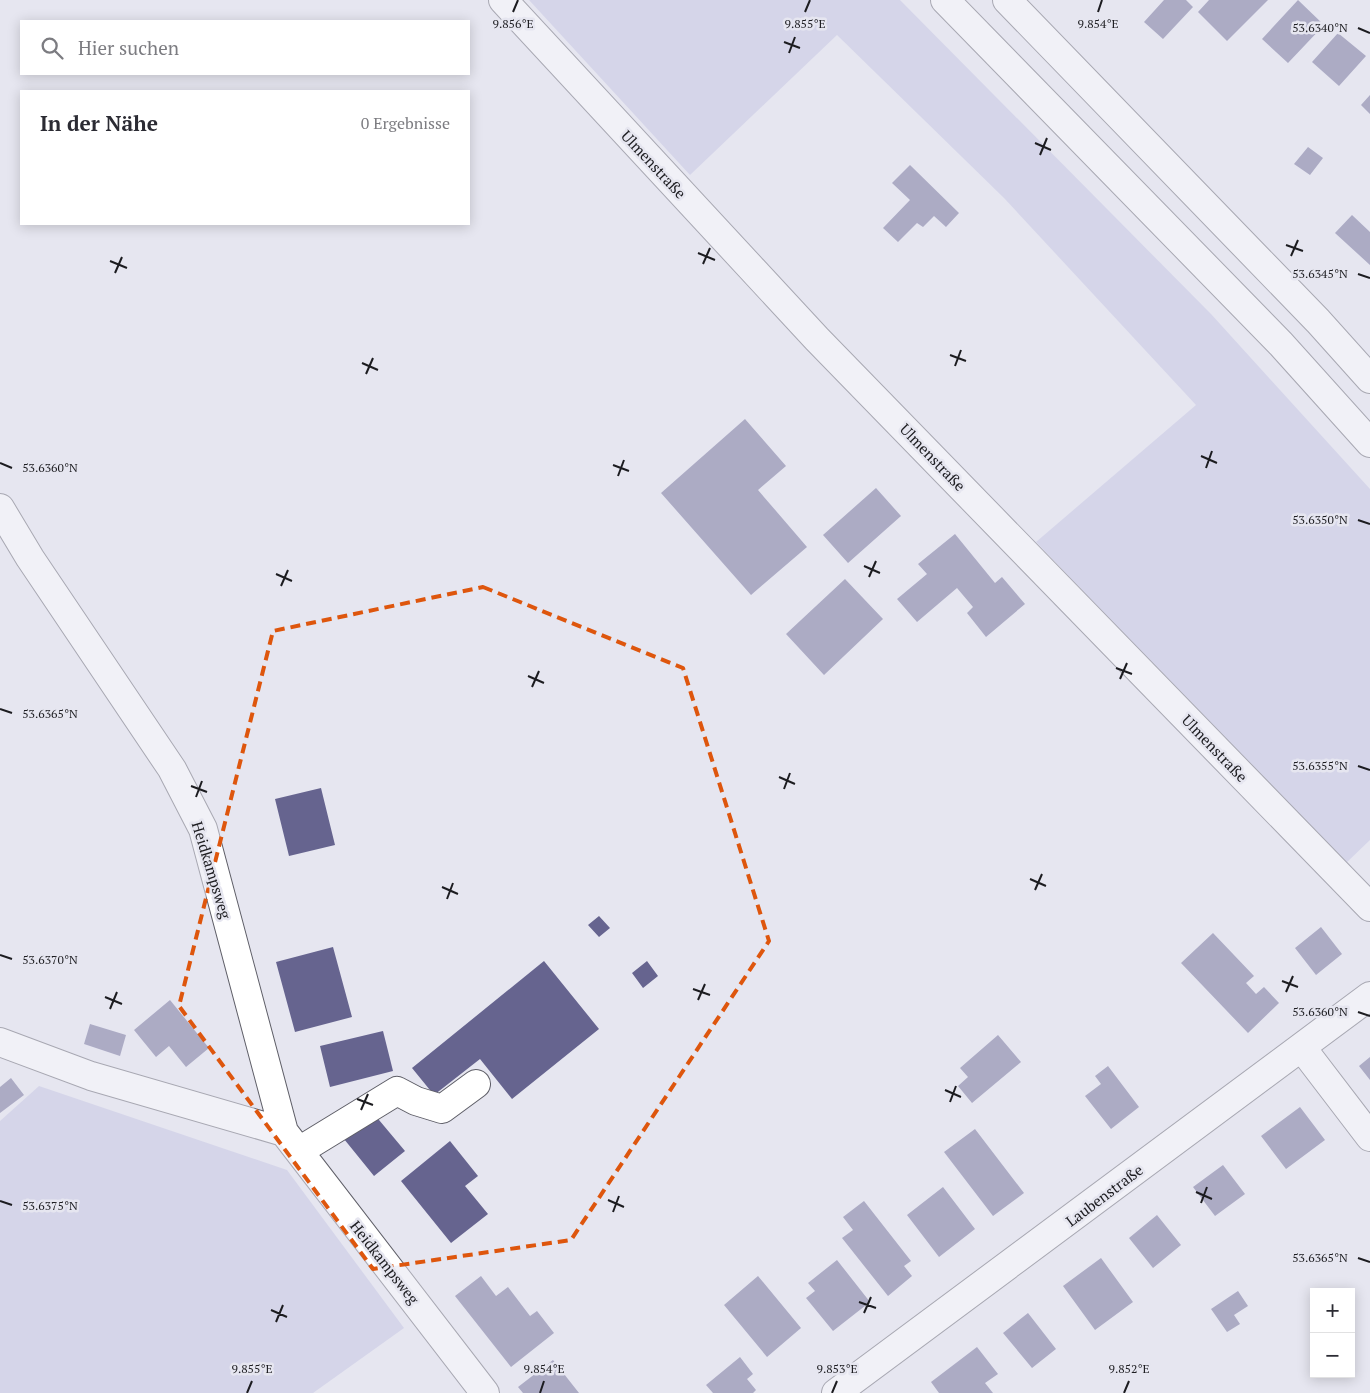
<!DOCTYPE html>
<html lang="de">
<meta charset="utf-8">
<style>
:root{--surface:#fff;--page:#f2f2f3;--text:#2b2b33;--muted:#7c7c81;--line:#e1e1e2}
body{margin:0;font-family:"PT Serif",serif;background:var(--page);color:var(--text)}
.controls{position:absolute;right:15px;bottom:15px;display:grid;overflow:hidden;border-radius:0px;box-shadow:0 2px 12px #0003}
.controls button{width:45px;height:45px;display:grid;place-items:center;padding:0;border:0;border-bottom:1px solid var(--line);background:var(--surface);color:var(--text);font:25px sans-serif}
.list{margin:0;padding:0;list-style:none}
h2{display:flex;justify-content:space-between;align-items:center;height:65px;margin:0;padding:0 20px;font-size:21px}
h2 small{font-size:16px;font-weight:400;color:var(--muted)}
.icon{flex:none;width:28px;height:28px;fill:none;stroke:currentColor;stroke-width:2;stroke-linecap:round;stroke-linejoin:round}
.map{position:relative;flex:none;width:1370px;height:1393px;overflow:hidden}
.search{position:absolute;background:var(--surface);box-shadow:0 2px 12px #0003;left:20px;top:20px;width:450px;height:55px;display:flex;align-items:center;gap:12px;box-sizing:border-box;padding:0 18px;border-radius:0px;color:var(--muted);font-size:19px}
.panel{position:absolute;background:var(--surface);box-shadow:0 2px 12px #0003;left:20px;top:90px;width:450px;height:135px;border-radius:0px}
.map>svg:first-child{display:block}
.green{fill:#c2c2e0}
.building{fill:#66648f}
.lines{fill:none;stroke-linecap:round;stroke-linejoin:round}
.minor-casing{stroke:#5e5e67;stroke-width:30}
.highway-casing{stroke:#5e5e67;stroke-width:30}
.minor{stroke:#fff;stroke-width:28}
.highway{stroke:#fff;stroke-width:28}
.marked{fill:none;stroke:#de560d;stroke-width:4;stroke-dasharray:10 6;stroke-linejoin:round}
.ticks{fill:none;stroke:#1c1c20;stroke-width:2}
.labels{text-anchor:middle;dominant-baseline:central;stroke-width:5;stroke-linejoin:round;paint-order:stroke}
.street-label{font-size:15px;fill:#1c1c20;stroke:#e6e6f0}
.ticks-label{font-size:12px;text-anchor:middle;fill:#1c1c20;stroke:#e6e6f0;stroke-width:5;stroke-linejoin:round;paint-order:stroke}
</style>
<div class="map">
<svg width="1370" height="1393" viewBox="0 0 1370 1393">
<rect width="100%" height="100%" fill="#e6e6f0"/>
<path class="green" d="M529,0H900L1211,314L1370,489V840L1344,865L1036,542L1196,405L1004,198L837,35L690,175Z
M39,1086L287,1170L404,1328L313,1393H0V1121Z"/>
<path class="building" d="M1164,0H1186L1193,7L1163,39L1144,22Z
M1209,0H1268L1227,41L1198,12Z
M1298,0L1324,25L1288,63L1262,39Z
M1338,33L1366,56L1339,86L1312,62Z
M1370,95V114L1361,105Z
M1308,147L1323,158L1310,175L1294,164Z
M910,165L959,213L946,227L934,216L923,227L917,223L898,242L883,228L910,200L892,183Z
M1352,215L1370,232V265L1335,233Z
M745,419L786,466L758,490L807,547L751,595L661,493Z
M876,488L901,516L848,563L823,535Z
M955,534L995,583L1002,577L1025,604L986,637L967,613L973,607L957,588L917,622L897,599L927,574L918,564Z
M845,579L883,619L824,675L786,634Z
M321,788L335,845L289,856L275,799Z
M599,916L610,928L599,937L588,925Z
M1321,927L1342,954L1316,975L1295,948Z
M1213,933L1254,976L1246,983L1256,994L1264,987L1279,1003L1248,1033L1181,963Z
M333,947L352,1017L295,1032L276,962Z
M544,961L599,1029L512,1099L480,1059L434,1095L412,1068Z
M647,961L658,976L643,988L632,973Z
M170,1000L209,1048L186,1067L169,1046L156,1057L134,1030Z
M90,1024L126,1035L120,1056L84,1044Z
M383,1031L393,1071L330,1087L320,1046Z
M998,1035L1021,1062L972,1103L958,1086L968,1077L960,1068Z
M1370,1057V1080L1359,1066Z
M1108,1066L1139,1107L1111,1129L1085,1096L1101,1084L1095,1076Z
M11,1078L24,1095L0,1113V1087Z
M1300,1107L1325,1140L1286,1169L1261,1136Z
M374,1114L405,1151L374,1176L344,1139Z
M975,1129L1024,1193L993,1216L944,1152Z
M450,1141L478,1176L465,1186L488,1214L451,1243L401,1181Z
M1223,1165L1245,1194L1215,1216L1193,1187Z
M943,1187L975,1229L939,1257L907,1215Z
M864,1201L911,1261L904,1266L912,1276L888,1296L842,1238L853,1230L843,1217Z
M1157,1215L1181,1245L1153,1268L1129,1238Z
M1101,1258L1133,1302L1095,1330L1063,1286Z
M837,1260L870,1302L833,1331L806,1298L815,1291L808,1283Z
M481,1276L496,1296L508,1287L530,1316L537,1311L554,1333L511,1367L455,1296Z
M758,1276L801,1328L767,1357L724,1305Z
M1238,1291L1248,1306L1234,1315L1240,1324L1227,1332L1211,1309Z
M1028,1313L1056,1349L1032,1368L1003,1333Z
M977,1347L998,1374L985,1383L993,1393H939L931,1382Z
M740,1357L753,1374L747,1379L756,1390L753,1393H713L706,1385Z
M553,1360L579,1393H523L518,1387Z"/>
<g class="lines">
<g class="minor-casing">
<path id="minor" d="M503,0L817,339L1370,907
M0,508L30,558L172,769L203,829L284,1132L485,1393
M0,1042L91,1076L284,1132
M1302,1048L1370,1137
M299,1151L397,1091L416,1101L442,1109L476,1084
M836,1393L1370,996"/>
</g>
<g class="highway-casing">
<path id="highway" d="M945,0L1281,344L1370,443
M1007,0L1318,321L1370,379"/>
</g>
<use href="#minor" class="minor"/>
<use href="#highway" class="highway"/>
</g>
<path d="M0 0H1370V1393H0ZM483,587L683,668L769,941L571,1240L373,1269L179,1006L273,631Z" fill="#e6e6f0" fill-opacity=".55" fill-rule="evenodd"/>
<path class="marked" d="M483,587L683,668L769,941L571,1240L373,1269L179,1006L273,631Z"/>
<path class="ticks" d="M513,12L518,0M805,12L810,0M1098,12L1102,0M1358,28L1370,33M784,42L800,48M789,53L795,37M1035,143L1051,150M1040,155L1047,138M1286,245L1303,251M698,253L715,260M1291,256L1298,240M110,261L127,268M703,264L710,248M115,273L122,257M1358,274L1370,278M950,355L966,361M362,363L378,370M955,366L961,350M366,374L373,358M1201,456L1217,463M0,463L12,468M613,465L629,471M1206,468L1212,451M618,476L624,460M1358,520L1370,524M864,566L880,573M276,574L292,581M869,577L876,561M281,586L288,570M1116,668L1132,674M528,676L544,683M1120,679L1127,663M532,687L539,671M0,709L12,713M1358,766L1370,770M779,777L795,784M191,786L207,792M784,789L790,773M196,797L202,781M1030,879L1046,886M442,887L458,894M1035,890L1042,874M447,899L453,883M0,955L12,959M1282,981L1298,987M693,989L710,995M1286,992L1293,976M105,997L122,1004M698,1000L705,984M110,1009L117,992M1358,1012L1370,1016M945,1090L961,1097M357,1099L373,1105M950,1102L956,1086M361,1110L368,1094M1196,1192L1212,1199M608,1200L624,1207M0,1201L12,1205M1201,1203L1207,1187M613,1212L619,1196M1358,1258L1370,1262M859,1302L876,1308M271,1310L287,1317M864,1313L871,1297M276,1322L283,1305M247,1393L252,1381M540,1393L544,1381M832,1393L837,1381M1124,1393L1129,1381"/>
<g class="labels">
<g class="street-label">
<text transform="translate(654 164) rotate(47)">Ulmenstraße</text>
<text transform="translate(933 457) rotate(46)">Ulmenstraße</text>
<text transform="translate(1215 748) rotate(46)">Ulmenstraße</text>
<text transform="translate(212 870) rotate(73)">Heidkampsweg</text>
<text transform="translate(1104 1195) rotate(-37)">Laubenstraße</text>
<text transform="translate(385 1262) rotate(52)">Heidkampsweg</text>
</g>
</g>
<g class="ticks-label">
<text x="805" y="28">9.855°E</text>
<text x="513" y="28">9.856°E</text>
<text x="1098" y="28">9.854°E</text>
<text x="1320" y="32">53.6340°N</text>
<text x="1320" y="278">53.6345°N</text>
<text x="50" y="472">53.6360°N</text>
<text x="1320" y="524">53.6350°N</text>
<text x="50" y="718">53.6365°N</text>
<text x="1320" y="770">53.6355°N</text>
<text x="50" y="964">53.6370°N</text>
<text x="1320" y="1016">53.6360°N</text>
<text x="50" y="1210">53.6375°N</text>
<text x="1320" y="1262">53.6365°N</text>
<text x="252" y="1373">9.855°E</text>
<text x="544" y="1373">9.854°E</text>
<text x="837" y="1373">9.853°E</text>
<text x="1129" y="1373">9.852°E</text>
</g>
</svg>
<div class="controls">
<button>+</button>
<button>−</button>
</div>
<div class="search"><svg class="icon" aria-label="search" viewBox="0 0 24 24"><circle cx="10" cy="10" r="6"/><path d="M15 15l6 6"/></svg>Hier suchen</div>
<section class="panel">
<h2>In der Nähe<small>0 Ergebnisse</small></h2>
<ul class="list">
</ul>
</section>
</div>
